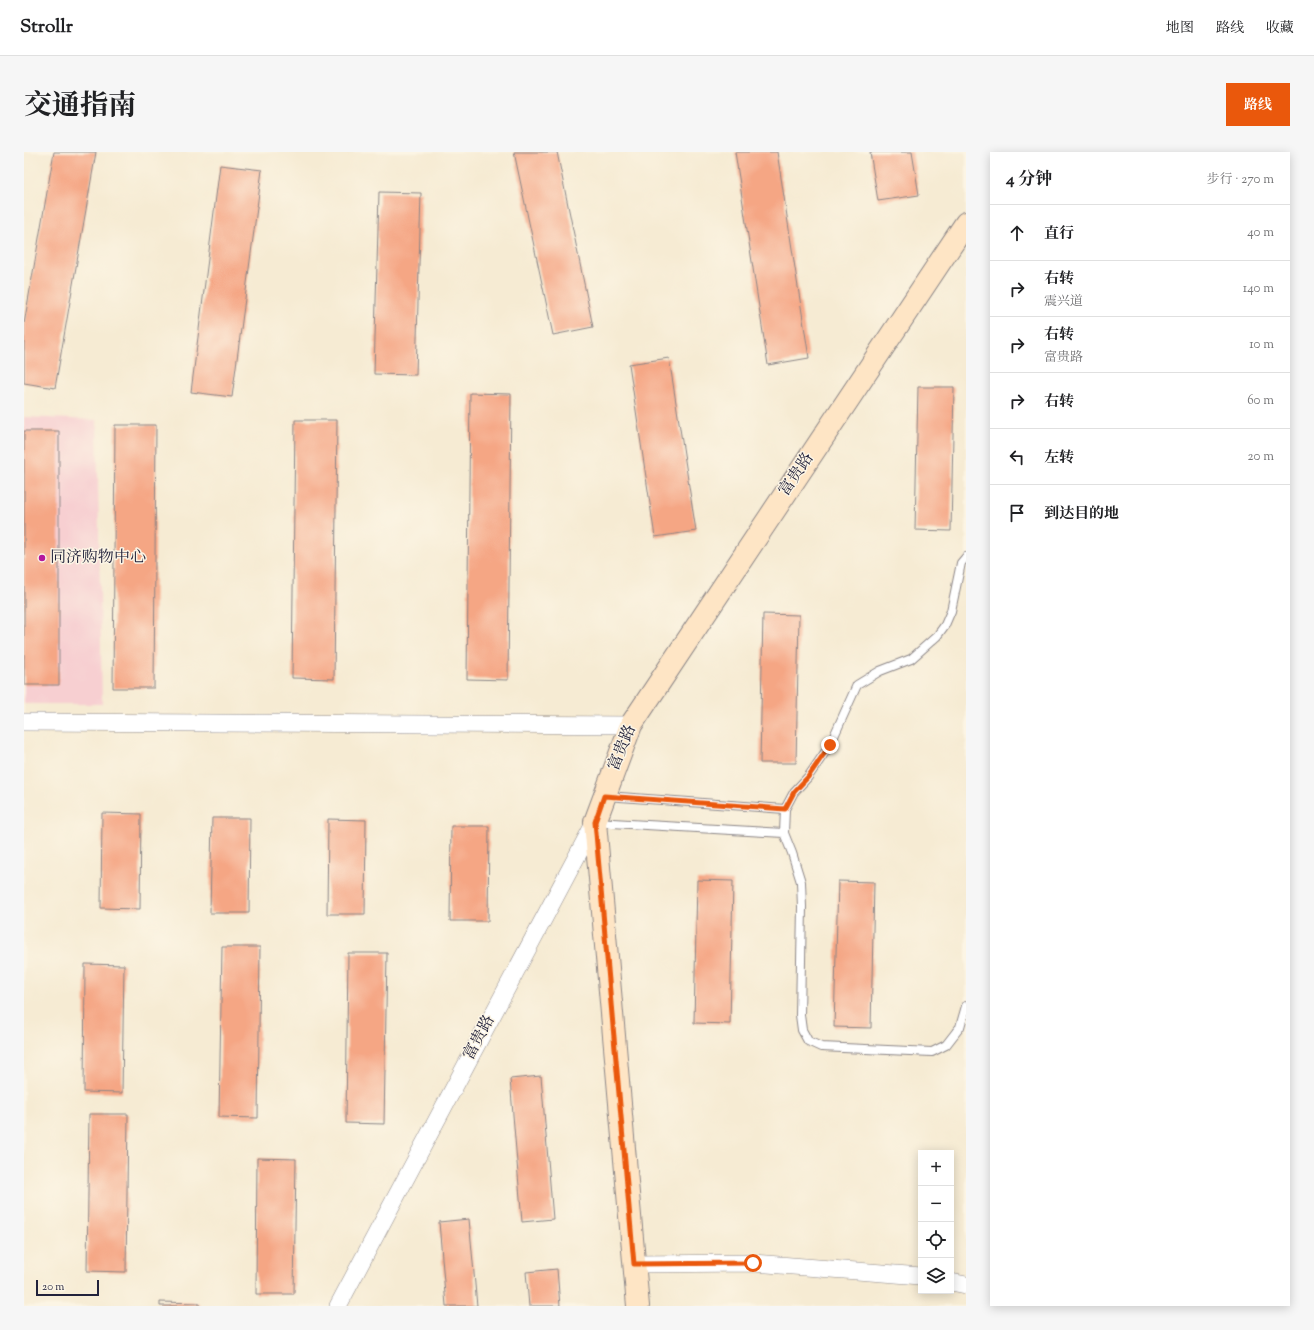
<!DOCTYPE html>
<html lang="zh">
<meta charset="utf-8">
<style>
:root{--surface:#fff;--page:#f6f6f6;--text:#202124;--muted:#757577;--line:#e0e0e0;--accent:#ea580c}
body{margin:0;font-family:"Sorts Mill Goudy","Noto Serif SC",serif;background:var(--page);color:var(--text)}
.controls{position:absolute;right:12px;bottom:12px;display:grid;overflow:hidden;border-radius:0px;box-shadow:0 2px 10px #0003}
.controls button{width:36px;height:36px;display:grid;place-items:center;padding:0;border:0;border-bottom:1px solid var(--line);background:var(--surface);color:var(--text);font:20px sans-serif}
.scale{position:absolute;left:12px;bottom:10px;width:63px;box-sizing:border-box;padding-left:4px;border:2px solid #22223b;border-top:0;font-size:11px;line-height:14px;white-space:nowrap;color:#22223b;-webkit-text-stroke:3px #fcf5e5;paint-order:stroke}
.stop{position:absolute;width:12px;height:12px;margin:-9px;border:3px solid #ea580c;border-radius:50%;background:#fff}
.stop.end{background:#ea580c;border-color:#fff;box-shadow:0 1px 4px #0008}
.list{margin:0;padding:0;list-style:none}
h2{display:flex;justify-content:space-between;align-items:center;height:52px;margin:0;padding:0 16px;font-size:17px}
h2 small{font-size:13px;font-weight:400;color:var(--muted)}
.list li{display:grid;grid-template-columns:26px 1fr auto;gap:12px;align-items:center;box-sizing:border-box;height:56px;padding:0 16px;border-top:1px solid var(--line)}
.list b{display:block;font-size:15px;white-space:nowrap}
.list p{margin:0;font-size:13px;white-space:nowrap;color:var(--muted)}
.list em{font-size:13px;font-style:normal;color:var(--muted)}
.icon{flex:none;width:22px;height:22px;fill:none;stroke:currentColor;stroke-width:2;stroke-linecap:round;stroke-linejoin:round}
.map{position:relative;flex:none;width:942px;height:1154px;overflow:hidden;border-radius:0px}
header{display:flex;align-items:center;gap:24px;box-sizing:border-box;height:56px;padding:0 20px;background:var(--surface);border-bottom:1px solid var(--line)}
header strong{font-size:19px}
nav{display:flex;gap:22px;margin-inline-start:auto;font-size:14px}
.intro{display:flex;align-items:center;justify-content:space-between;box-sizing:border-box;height:96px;padding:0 24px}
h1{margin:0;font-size:28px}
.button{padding:10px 18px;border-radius:0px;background:var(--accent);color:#fff;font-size:14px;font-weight:700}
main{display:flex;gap:24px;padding:0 24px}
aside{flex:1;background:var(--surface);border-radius:0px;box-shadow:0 2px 10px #0003}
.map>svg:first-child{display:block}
.built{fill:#f7cfd1}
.building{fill:#f5a684}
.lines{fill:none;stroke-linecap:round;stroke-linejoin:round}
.lane-casing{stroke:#8c8687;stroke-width:10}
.street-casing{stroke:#8c8687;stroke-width:18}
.secondary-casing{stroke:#8c8687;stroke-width:24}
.lane{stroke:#fff;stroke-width:8}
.street{stroke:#fff;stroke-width:17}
.secondary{stroke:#fee5c5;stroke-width:22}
.route{stroke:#ea580c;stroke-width:5}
.poi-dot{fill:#b5179e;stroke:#fcf5e5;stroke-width:1.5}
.labels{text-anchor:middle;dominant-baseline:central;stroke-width:3;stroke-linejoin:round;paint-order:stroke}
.street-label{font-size:16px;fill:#22223b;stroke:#fcf5e5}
.poi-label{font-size:16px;fill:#22223b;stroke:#fcf5e5;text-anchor:start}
</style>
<header>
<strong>Strollr</strong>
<nav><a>地图</a><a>路线</a><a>收藏</a></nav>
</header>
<div class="intro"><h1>交通指南</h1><a class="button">路线</a></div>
<main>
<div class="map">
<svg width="942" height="1154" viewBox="0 0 942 1154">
<rect width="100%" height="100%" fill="#fcf5e5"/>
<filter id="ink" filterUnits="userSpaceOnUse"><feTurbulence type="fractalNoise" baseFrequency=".025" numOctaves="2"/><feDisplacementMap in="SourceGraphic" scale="8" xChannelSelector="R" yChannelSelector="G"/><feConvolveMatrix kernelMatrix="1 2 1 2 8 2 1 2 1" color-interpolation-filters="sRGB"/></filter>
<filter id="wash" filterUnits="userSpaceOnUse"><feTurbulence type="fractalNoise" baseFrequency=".012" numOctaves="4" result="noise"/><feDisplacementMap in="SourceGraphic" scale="16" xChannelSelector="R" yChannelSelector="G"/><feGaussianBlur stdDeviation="0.9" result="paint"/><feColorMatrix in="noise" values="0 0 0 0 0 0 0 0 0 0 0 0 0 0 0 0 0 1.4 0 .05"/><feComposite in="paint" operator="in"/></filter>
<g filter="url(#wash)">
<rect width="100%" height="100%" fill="#f6ebd3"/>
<path class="built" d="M0,265L73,268L78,552H0Z"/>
<g id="blocks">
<path class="building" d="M30,0H72L31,236L0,231V172Z
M490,0H533L569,175L529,183Z
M711,0H753L785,206L744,213Z
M846,0H888L895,43L854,49Z
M196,13L238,18L208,245L167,240Z
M355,40L397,41L392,223L350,222Z
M645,206L672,379L631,385L605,212Z
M894,235H930L927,379L891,378Z
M446,241L487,242L484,528L443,527Z
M271,268H313L310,527L268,526Z
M91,273H132L130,536H89Z
M0,279H35V533H0Z
M739,462L775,463L772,611H736Z
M78,661L117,662L116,757L77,756Z
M188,666H226L225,761H186Z
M304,667L342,668L341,762H303Z
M427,674H465L464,769H426Z
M673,728L709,729L706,872L670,871Z
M814,729L850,730L847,876L810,875Z
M198,795H236L234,966L195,965Z
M324,801H363L360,972L322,971Z
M61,812L100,813L98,941L60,940Z
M517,924L529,1067L498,1070L486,927Z
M65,962H104L102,1120L63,1119Z
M233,1006L272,1007L270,1142H232Z
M445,1067L453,1154H422L415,1070Z
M533,1117L536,1154H505L502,1120Z
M136,1150L175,1151V1154H136Z"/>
</g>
</g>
<g filter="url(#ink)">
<use href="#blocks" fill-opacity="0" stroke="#8c8687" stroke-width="1"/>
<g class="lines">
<g class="lane-casing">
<path id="lane" d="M942,405L937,411L927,459L921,473L913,484L887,507L856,519L833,533L806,593L784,625L770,640L761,657L760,681L768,701L777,730L778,755L776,863L778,878L784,889L797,895L908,900L922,893L936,875L942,854
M582,644L761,657
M571,670L760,681"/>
</g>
<g class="street-casing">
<path id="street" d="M0,570L607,573
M610,1112L729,1111L897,1124
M927,1130L942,1133
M314,1154L571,670"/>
</g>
<g class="secondary-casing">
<path id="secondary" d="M614,1154L571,670L607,573L942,71"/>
</g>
<use href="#lane" class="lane"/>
<use href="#street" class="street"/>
<use href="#secondary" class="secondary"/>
</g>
</g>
<g class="lines" filter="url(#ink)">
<path class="route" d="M729,1111L610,1112L571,670L580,644L761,657L770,640L784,625L806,593"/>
</g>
<circle class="poi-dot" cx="18" cy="406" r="4"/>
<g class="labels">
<g class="street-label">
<text transform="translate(773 323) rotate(-56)">富贵路</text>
<text transform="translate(599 596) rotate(-68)">富贵路</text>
<text transform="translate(456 886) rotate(-62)">富贵路</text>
</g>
<g class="poi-label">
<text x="26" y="406">同济购物中心</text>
</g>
</g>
</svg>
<div class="controls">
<button>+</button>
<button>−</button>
<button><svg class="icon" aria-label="locate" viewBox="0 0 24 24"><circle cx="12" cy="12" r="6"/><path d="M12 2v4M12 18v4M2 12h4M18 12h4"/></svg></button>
<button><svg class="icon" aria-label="layers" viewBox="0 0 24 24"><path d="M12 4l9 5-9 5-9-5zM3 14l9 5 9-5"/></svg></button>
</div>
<div class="scale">20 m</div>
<div class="stop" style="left:729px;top:1111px"></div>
<div class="stop end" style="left:806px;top:593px"></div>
</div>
<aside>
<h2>4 分钟<small>步行 · 270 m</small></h2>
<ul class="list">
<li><svg class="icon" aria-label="ahead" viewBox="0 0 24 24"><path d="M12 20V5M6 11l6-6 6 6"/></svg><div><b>直行</b></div><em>40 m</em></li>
<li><svg class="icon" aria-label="right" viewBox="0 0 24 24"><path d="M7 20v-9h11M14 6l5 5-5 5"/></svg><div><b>右转</b><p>震兴道</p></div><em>140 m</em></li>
<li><svg class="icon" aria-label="right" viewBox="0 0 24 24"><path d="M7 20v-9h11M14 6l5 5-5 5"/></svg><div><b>右转</b><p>富贵路</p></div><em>10 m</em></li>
<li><svg class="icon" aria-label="right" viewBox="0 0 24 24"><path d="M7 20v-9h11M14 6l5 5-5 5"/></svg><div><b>右转</b></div><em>60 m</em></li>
<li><svg class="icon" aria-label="left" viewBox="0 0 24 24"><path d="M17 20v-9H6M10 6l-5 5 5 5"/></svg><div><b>左转</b></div><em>20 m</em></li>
<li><svg class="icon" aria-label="arrive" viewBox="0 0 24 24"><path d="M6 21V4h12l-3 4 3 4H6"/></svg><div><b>到达目的地</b></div></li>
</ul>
</aside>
</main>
